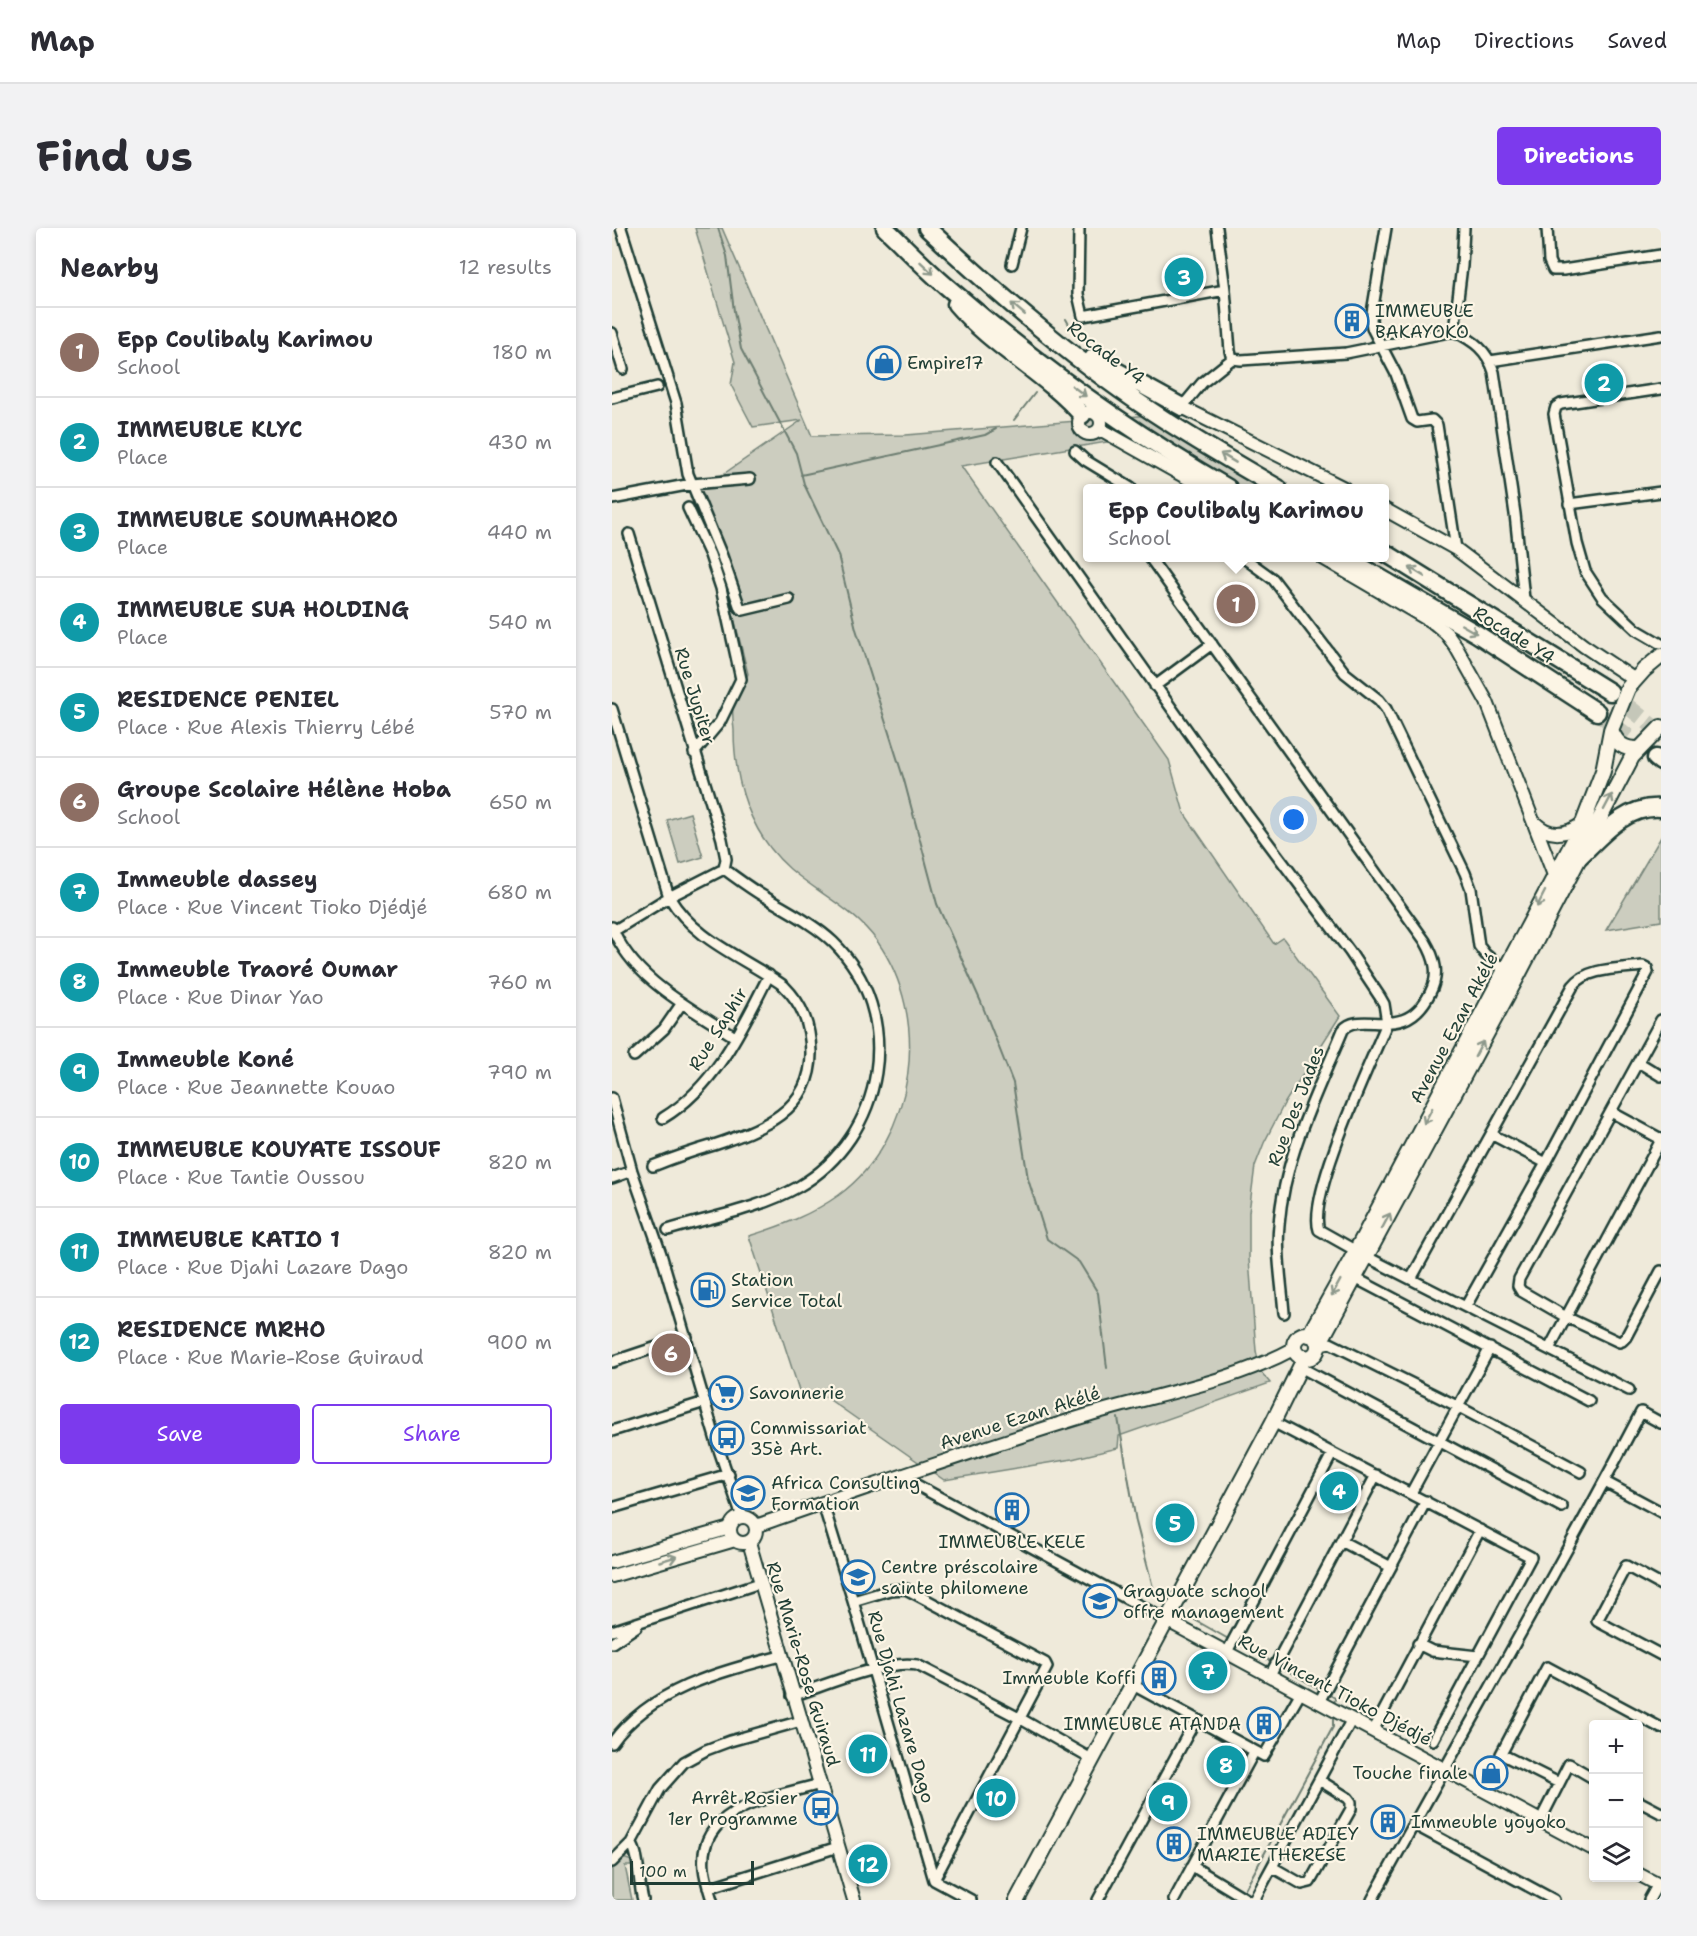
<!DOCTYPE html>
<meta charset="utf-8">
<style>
:root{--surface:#fff;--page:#f2f2f3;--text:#2b2b33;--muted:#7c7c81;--line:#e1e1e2;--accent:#7c3aed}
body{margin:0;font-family:"Shantell Sans",sans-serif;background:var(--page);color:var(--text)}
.controls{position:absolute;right:18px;bottom:18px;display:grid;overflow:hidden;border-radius:6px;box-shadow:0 3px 9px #0003}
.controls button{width:54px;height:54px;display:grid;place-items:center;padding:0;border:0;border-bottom:2px solid var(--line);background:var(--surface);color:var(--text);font:30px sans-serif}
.scale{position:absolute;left:18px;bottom:15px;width:124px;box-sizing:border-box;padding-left:6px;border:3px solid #1f3d34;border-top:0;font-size:16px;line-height:21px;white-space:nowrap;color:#1f3d34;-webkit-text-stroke:4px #fcf5e5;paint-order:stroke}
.you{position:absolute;left:682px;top:592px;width:21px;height:21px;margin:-15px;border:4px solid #fff;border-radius:50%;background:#1a73e8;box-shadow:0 0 0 9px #1a73e833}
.badge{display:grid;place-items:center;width:39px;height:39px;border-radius:50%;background:var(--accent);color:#fff;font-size:20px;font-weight:700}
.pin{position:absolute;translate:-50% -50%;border:3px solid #fff;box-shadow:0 2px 6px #0006}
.popup{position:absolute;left:471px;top:256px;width:306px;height:78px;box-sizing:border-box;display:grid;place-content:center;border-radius:6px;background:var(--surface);filter:drop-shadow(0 2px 4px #0005);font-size:20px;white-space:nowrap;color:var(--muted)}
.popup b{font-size:22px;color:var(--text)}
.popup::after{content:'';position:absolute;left:50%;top:100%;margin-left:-12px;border:12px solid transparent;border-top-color:var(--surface)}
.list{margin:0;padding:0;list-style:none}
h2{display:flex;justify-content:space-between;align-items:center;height:78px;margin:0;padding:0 24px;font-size:26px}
h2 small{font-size:20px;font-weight:400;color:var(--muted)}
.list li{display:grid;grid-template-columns:39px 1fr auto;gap:18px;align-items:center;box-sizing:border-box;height:90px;padding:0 24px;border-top:2px solid var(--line)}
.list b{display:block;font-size:22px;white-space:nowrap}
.list p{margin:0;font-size:20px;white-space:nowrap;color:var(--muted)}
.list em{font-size:20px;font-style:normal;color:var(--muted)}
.actions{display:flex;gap:12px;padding:18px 24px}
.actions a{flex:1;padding:14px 0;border:2px solid var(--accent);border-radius:6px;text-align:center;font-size:21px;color:var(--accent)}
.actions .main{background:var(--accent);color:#fff}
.icon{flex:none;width:33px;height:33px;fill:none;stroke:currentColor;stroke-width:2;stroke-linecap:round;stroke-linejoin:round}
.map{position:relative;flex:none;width:1049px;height:1672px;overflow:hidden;border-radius:6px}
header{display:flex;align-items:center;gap:36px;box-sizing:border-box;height:84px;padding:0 30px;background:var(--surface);border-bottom:2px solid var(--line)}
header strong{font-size:28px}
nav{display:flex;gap:33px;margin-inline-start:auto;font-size:21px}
.intro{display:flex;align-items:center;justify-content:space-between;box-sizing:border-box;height:144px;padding:0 36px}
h1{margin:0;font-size:42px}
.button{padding:15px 27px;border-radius:6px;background:var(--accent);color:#fff;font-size:21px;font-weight:700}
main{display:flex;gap:36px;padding:0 36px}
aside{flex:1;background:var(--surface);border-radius:6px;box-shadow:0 3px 9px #0003}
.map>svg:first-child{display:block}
.green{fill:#cccdbf;stroke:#76857a;stroke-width:1.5}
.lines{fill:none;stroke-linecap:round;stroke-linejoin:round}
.stream{stroke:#6c7d71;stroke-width:2}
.trunk-tunnel{stroke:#c5c7b9;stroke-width:16;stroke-dasharray:16 8;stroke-linecap:butt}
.minor-casing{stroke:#1f3d34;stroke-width:14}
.tertiary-casing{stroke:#1f3d34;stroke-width:16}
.secondary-casing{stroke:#1f3d34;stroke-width:18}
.trunk-casing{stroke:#1f3d34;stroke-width:21}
.minor{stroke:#fcf5e5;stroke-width:9}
.tertiary{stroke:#fcf5e5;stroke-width:12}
.secondary{stroke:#fcf5e5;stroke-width:14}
.trunk{stroke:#fcf5e5;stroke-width:16}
.oneway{stroke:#8e998c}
.labels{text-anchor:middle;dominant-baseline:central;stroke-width:4.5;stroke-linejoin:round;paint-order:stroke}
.poi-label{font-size:18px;fill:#1f3d34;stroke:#fcf5e5;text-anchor:start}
.street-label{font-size:18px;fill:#1f3d34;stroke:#fcf5e5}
</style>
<header>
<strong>Map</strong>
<nav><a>Map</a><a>Directions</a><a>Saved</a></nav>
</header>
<div class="intro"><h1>Find us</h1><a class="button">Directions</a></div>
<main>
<aside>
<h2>Nearby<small>12 results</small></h2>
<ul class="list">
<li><span class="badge" style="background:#8d6e63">1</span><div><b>Epp Coulibaly Karimou</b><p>School</p></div><em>180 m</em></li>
<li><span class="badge" style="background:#0f9aa8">2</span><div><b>IMMEUBLE KLYC</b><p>Place</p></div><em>430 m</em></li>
<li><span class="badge" style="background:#0f9aa8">3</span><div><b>IMMEUBLE SOUMAHORO</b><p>Place</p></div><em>440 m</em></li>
<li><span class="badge" style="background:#0f9aa8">4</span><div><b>IMMEUBLE SUA HOLDING</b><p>Place</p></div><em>540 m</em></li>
<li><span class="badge" style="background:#0f9aa8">5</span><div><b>RESIDENCE PENIEL</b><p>Place · Rue Alexis Thierry Lébé</p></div><em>570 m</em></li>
<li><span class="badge" style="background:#8d6e63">6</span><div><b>Groupe Scolaire Hélène Hoba</b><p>School</p></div><em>650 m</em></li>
<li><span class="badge" style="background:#0f9aa8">7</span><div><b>Immeuble dassey</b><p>Place · Rue Vincent Tioko Djédjé</p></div><em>680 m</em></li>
<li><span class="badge" style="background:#0f9aa8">8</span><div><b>Immeuble Traoré Oumar</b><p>Place · Rue Dinar Yao</p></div><em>760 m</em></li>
<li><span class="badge" style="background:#0f9aa8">9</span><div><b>Immeuble Koné</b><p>Place · Rue Jeannette Kouao</p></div><em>790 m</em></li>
<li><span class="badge" style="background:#0f9aa8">10</span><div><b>IMMEUBLE KOUYATE ISSOUF</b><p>Place · Rue Tantie Oussou</p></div><em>820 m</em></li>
<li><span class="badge" style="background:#0f9aa8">11</span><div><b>IMMEUBLE KATIO 1</b><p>Place · Rue Djahi Lazare Dago</p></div><em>820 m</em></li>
<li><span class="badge" style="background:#0f9aa8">12</span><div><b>RESIDENCE MRHO</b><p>Place · Rue Marie-Rose Guiraud</p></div><em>900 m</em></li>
</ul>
<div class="actions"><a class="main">Save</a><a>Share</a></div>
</aside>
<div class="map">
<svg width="1049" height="1672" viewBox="0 0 1049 1672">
<rect width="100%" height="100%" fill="#efeada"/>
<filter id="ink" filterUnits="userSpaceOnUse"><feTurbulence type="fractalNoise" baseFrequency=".0167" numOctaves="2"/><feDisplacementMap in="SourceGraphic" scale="12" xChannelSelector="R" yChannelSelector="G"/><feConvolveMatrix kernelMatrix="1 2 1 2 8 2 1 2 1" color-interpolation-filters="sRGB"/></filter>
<g filter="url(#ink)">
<path class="green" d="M83,0H110L200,208L294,207L551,186L666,260H581L501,213L349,238L557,532L572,585L662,716L671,710L728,788L672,876L652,915L643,938L637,984V1031L644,1123L649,1144L658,1155L507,1208L506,1220L460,1231L332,1252L205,1163L189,1168L137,1008C169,998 199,987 227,967C304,910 320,790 265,713C242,681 207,666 178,641C138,606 122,554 122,502C121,493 120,483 121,475C123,465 132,455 136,446L121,386L103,325L78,269L190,192L141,199L119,157L123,134Z
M78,585L91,629L68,636L55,592Z
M1049,609V693L994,702Z
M11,1630L20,1633V1638H13L20,1672H0V1642Z"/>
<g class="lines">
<path class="stream" d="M106,0L115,28L122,83L129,121L184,225L192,256L226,327L244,401L292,552L325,676L369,774L401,855L416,951L435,1011L467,1034L486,1065L495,1140
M454,91L460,102
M402,192L423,165
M189,247L373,207L384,201
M506,1190L524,1294L543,1367L557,1377
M567,1383L620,1413
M625,1415L662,1435
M667,1438L709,1462
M714,1465L723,1470L722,1478
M631,1665L721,1499V1487"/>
<path class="trunk-tunnel" d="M998,464L1049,505
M985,484L1044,530"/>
<g class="minor-casing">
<path id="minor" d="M9,0L64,175L76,246L110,328L128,380L131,382L177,371
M467,0L466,66L471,88L613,62
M605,0L613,62L618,123L620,131L629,132L734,125L842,103C862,113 875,122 882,144L903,286L912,371
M774,0L759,91L760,100L784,146L800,191L805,194L820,192L825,197L844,321
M935,0L937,33L941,42H951L1049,27
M400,36L409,0
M842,103L850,38L852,0
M0,105L11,141
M878,133L1049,107
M1049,161L949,176L944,179L942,186L965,315L973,343L990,369L1025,402L1049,416
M0,170L45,159
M570,179L590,155L620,131
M463,223L473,232L519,260
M385,234L636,588L738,724L768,769L772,776L775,795C759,834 695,968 707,1002L755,1029L1017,1162
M0,271L80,256L138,251
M957,276L1049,264
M76,280L98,327L109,360L129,451L108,494L82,525
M17,306L110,611L114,631L112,641
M538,330L813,713C823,730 828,746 818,765C792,817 749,780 731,802C705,865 672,928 667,997C664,1024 670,1057 672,1085
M632,330L661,351L733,445L767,472L774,481L853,645L859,661L867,718L873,726L897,746
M543,458L600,416
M0,481L57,669C84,714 132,729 172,758C191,777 198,797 199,824C200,883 149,901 102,917C81,923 61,930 41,938
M0,699C21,752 79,780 123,809
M0,704L57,669L112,641
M1049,792L907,1051L906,1058L909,1063L954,1089L1007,1114L1010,1113L1014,1109L1049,1043
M22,828L52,801L70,775
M1026,834L1049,848
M0,870L20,943L49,1026L105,1216L130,1289
M999,884L1049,911
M51,890C103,859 131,799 157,747
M879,906L934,935
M0,950L20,943
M56,1002C99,989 147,981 186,959C273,909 295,786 221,714C202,696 176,683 153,669C139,661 126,651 112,641
M743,1050L977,1173
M799,1051L961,758C975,739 1009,741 1031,738L1035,740L1036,744L934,935L854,1078
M706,1118L718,1115L845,1178L969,1244
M937,1121L1049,912
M0,1134L75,1109
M688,1139L950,1279
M661,1194L919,1329L821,1512
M0,1203L93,1174
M288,1248L554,1392
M993,1254L1049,1284
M799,1265L878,1120
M211,1276L241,1373L322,1652L359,1672
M0,1280L117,1246
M729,1313L779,1339
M1049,1357L1014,1338L985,1393L1049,1427
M241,1373L278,1362L294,1361L433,1435L435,1439L322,1652
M0,1403L148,1355
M0,1415L24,1399
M806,1416L820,1423L866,1428
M615,1424L720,1226
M658,1447L764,1247
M521,1457L652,1528L689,1464
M180,1468C212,1458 274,1431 305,1437L409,1491L481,1532
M707,1474L814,1273
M761,1503L868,1302
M0,1515C39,1461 107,1444 169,1428
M947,1555L889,1526L935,1439L1049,1500
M1026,1573L1049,1585
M928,1593L957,1536L981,1550
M801,1596L942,1672
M19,1615C28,1627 26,1655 31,1672
M0,1634L19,1615L48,1561L72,1534L94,1522L118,1513L189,1493
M580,1638L636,1672
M660,1639L690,1656L698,1654L739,1581V1574L736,1570L707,1552
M96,1660L226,1619
M100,1672C97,1662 93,1651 92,1640C85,1578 164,1569 208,1556
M486,1672L584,1491
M562,1672L642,1524
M642,1672L740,1491
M760,1672C849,1509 943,1349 1029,1184L1049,1195
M1037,1672L1046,1656"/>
</g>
<g class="tertiary-casing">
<path id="tertiary" d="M570,179L732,260
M467 195a11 11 0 1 1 22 0a11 11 0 1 1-22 0Z
M488,201L593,260
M772,281L844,321L972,418L1023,452
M711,330L822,395L834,405L844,419L875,474L942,647
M923,595C938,610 955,607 971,595
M118 1302a13 13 0 1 1 26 0a13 13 0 1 1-26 0Z
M144,1298C254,1260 364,1221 476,1187C545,1166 619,1155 683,1120
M137,1314L242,1672
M0,1334L118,1300
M0,1348L123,1312
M554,1392L981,1621
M1026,1646L1049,1658"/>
</g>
<g class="secondary-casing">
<path id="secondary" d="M999,502C1005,516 1011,521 1026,521
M682 1118a12 12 0 1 1 24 0a12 12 0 1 1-24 0Z
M697,1107L744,1023L971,595L991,543L999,502L1016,460L1032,442L1049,428
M706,1118L904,751L1020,529L1049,499
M405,1672L661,1194L693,1129"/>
</g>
<g class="trunk-casing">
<path id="trunk" d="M273,0C293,19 312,39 333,57C420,133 516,202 616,260
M315,0C389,69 467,137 553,192C590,216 628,238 666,260
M344,76C381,119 433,145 470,187
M481,130L570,179
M772,324L998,464
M734,330L865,406L985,484
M1044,530L1049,534
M967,629C990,607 1014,577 1049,580"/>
</g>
<use href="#minor" class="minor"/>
<use href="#tertiary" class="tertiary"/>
<use href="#secondary" class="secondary"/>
<use href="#trunk" class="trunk"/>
</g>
<defs><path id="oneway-shaft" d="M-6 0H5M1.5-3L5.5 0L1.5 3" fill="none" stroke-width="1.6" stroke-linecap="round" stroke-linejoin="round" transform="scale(1.5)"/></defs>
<g class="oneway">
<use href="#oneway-shaft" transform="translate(315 40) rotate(43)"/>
<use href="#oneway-shaft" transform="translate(406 81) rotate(-140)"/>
<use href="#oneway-shaft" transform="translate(467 163) rotate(37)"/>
<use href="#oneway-shaft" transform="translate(616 230) rotate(-149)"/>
<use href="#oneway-shaft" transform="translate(805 344) rotate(-149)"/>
<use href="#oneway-shaft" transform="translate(857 401) rotate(30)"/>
<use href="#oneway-shaft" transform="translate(996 574) rotate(-62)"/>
<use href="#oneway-shaft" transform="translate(929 671) rotate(117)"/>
<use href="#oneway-shaft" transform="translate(867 821) rotate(-62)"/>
<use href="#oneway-shaft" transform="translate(816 888) rotate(118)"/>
<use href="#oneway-shaft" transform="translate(774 993) rotate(-62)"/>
<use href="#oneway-shaft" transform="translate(724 1060) rotate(119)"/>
<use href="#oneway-shaft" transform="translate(56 1331) rotate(-16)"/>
</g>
</g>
<defs>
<g id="building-ring" transform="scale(1.725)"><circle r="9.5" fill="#fcf5e5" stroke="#1f6fb2" stroke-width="1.5"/><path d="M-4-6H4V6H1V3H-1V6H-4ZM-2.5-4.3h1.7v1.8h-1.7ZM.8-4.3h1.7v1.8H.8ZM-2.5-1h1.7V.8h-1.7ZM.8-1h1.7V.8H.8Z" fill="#1f6fb2"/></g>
<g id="shop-ring" transform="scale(1.725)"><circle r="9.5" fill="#fcf5e5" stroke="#1f6fb2" stroke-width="1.5"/><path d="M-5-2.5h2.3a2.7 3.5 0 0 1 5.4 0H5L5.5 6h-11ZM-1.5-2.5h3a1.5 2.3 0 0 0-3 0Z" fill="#1f6fb2"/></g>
<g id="fuel-ring" transform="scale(1.725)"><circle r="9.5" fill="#fcf5e5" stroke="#1f6fb2" stroke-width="1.5"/><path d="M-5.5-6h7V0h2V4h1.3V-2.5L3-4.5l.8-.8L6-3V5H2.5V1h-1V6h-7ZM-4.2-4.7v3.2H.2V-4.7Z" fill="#1f6fb2"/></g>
<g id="supermarket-ring" transform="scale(1.725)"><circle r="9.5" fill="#fcf5e5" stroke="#1f6fb2" stroke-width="1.5"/><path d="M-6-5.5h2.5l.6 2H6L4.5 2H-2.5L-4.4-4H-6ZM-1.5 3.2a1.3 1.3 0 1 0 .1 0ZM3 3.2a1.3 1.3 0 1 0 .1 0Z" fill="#1f6fb2"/></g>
<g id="bus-ring" transform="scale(1.725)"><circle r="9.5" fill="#fcf5e5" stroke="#1f6fb2" stroke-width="1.5"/><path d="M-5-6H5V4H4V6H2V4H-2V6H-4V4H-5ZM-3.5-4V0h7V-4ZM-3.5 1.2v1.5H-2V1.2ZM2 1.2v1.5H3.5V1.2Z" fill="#1f6fb2"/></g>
<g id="university-ring" transform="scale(1.725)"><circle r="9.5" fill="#fcf5e5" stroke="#1f6fb2" stroke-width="1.5"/><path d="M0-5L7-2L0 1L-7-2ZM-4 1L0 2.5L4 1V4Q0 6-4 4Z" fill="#1f6fb2"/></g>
<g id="school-ring" transform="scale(1.725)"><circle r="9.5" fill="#fcf5e5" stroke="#1f6fb2" stroke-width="1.5"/><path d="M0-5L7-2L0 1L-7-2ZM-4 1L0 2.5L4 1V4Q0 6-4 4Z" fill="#1f6fb2"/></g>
</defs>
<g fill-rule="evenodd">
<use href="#building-ring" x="740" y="93"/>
<use href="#shop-ring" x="272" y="135"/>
<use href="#fuel-ring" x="96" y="1062"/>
<use href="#supermarket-ring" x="114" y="1165"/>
<use href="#bus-ring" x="115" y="1210"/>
<use href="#university-ring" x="136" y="1265"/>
<use href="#building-ring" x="400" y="1282"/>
<use href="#school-ring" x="246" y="1349"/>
<use href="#university-ring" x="488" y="1373"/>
<use href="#building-ring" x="547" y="1450"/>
<use href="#building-ring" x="652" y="1496"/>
<use href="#shop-ring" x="879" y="1545"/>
<use href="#bus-ring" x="209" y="1580"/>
<use href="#building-ring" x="776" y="1594"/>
<use href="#building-ring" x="562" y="1616"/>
</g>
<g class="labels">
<g class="poi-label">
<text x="763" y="83">IMMEUBLE<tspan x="763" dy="21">BAKAYOKO</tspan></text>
<text x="295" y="135">Empire17</text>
<text x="119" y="1052">Station<tspan x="119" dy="21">Service Total</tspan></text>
<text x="137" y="1165">Savonnerie</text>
<text x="138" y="1200">Commissariat<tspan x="138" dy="21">35è Art.</tspan></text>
<text x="159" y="1255">Africa Consulting<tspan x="159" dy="21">Formation</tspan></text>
<text x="400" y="1314" text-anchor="middle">IMMEUBLE KELE</text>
<text x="269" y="1339">Centre préscolaire<tspan x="269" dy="21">sainte philomene</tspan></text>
<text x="511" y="1363">Graguate school<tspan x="511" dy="21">offre management</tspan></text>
<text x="524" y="1450" text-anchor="end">Immeuble Koffi</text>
<text x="629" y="1496" text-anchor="end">IMMEUBLE ATANDA</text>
<text x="856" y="1545" text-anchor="end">Touche finale</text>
<text x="186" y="1570" text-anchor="end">Arrêt Rosier<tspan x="186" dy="21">1er Programme</tspan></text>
<text x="799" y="1594">Immeuble yoyoko</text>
<text x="585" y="1606">IMMEUBLE ADIEY<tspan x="585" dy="21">MARIE THERESE</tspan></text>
</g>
<g class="street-label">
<text transform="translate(494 125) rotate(37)">Rocade Y4</text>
<text transform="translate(902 407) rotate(32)">Rocade Y4</text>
<text transform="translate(83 468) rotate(73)">Rue Jupiter</text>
<text transform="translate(842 800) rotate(-62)">Avenue Ezan Akélé</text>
<text transform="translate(106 801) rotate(-58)">Rue Saphir</text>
<text transform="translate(684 878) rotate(-69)">Rue Des Jades</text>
<text transform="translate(408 1190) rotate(-18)">Avenue Ezan Akélé</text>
<text transform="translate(191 1436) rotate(73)">Rue Marie-Rose Guiraud</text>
<text transform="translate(723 1462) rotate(28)">Rue Vincent Tioko Djédjé</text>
<text transform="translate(289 1479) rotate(74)">Rue Djahi Lazare Dago</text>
</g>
</g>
</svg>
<div class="controls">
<button>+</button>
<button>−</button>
<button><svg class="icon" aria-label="layers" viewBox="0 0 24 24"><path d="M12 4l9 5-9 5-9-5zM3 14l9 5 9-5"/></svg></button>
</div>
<div class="scale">100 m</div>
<div class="you"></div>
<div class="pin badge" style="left:624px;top:376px;background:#8d6e63">1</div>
<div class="popup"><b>Epp Coulibaly Karimou</b>School</div>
<div class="pin badge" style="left:992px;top:155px;background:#0f9aa8">2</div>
<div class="pin badge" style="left:572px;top:49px;background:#0f9aa8">3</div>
<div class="pin badge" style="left:727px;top:1263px;background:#0f9aa8">4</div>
<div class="pin badge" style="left:563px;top:1295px;background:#0f9aa8">5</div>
<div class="pin badge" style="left:59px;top:1125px;background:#8d6e63">6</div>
<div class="pin badge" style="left:596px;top:1443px;background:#0f9aa8">7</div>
<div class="pin badge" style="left:614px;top:1537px;background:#0f9aa8">8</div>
<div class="pin badge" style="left:556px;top:1574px;background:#0f9aa8">9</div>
<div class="pin badge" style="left:384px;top:1570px;background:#0f9aa8">10</div>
<div class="pin badge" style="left:256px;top:1526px;background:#0f9aa8">11</div>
<div class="pin badge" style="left:256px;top:1636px;background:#0f9aa8">12</div>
</div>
</main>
